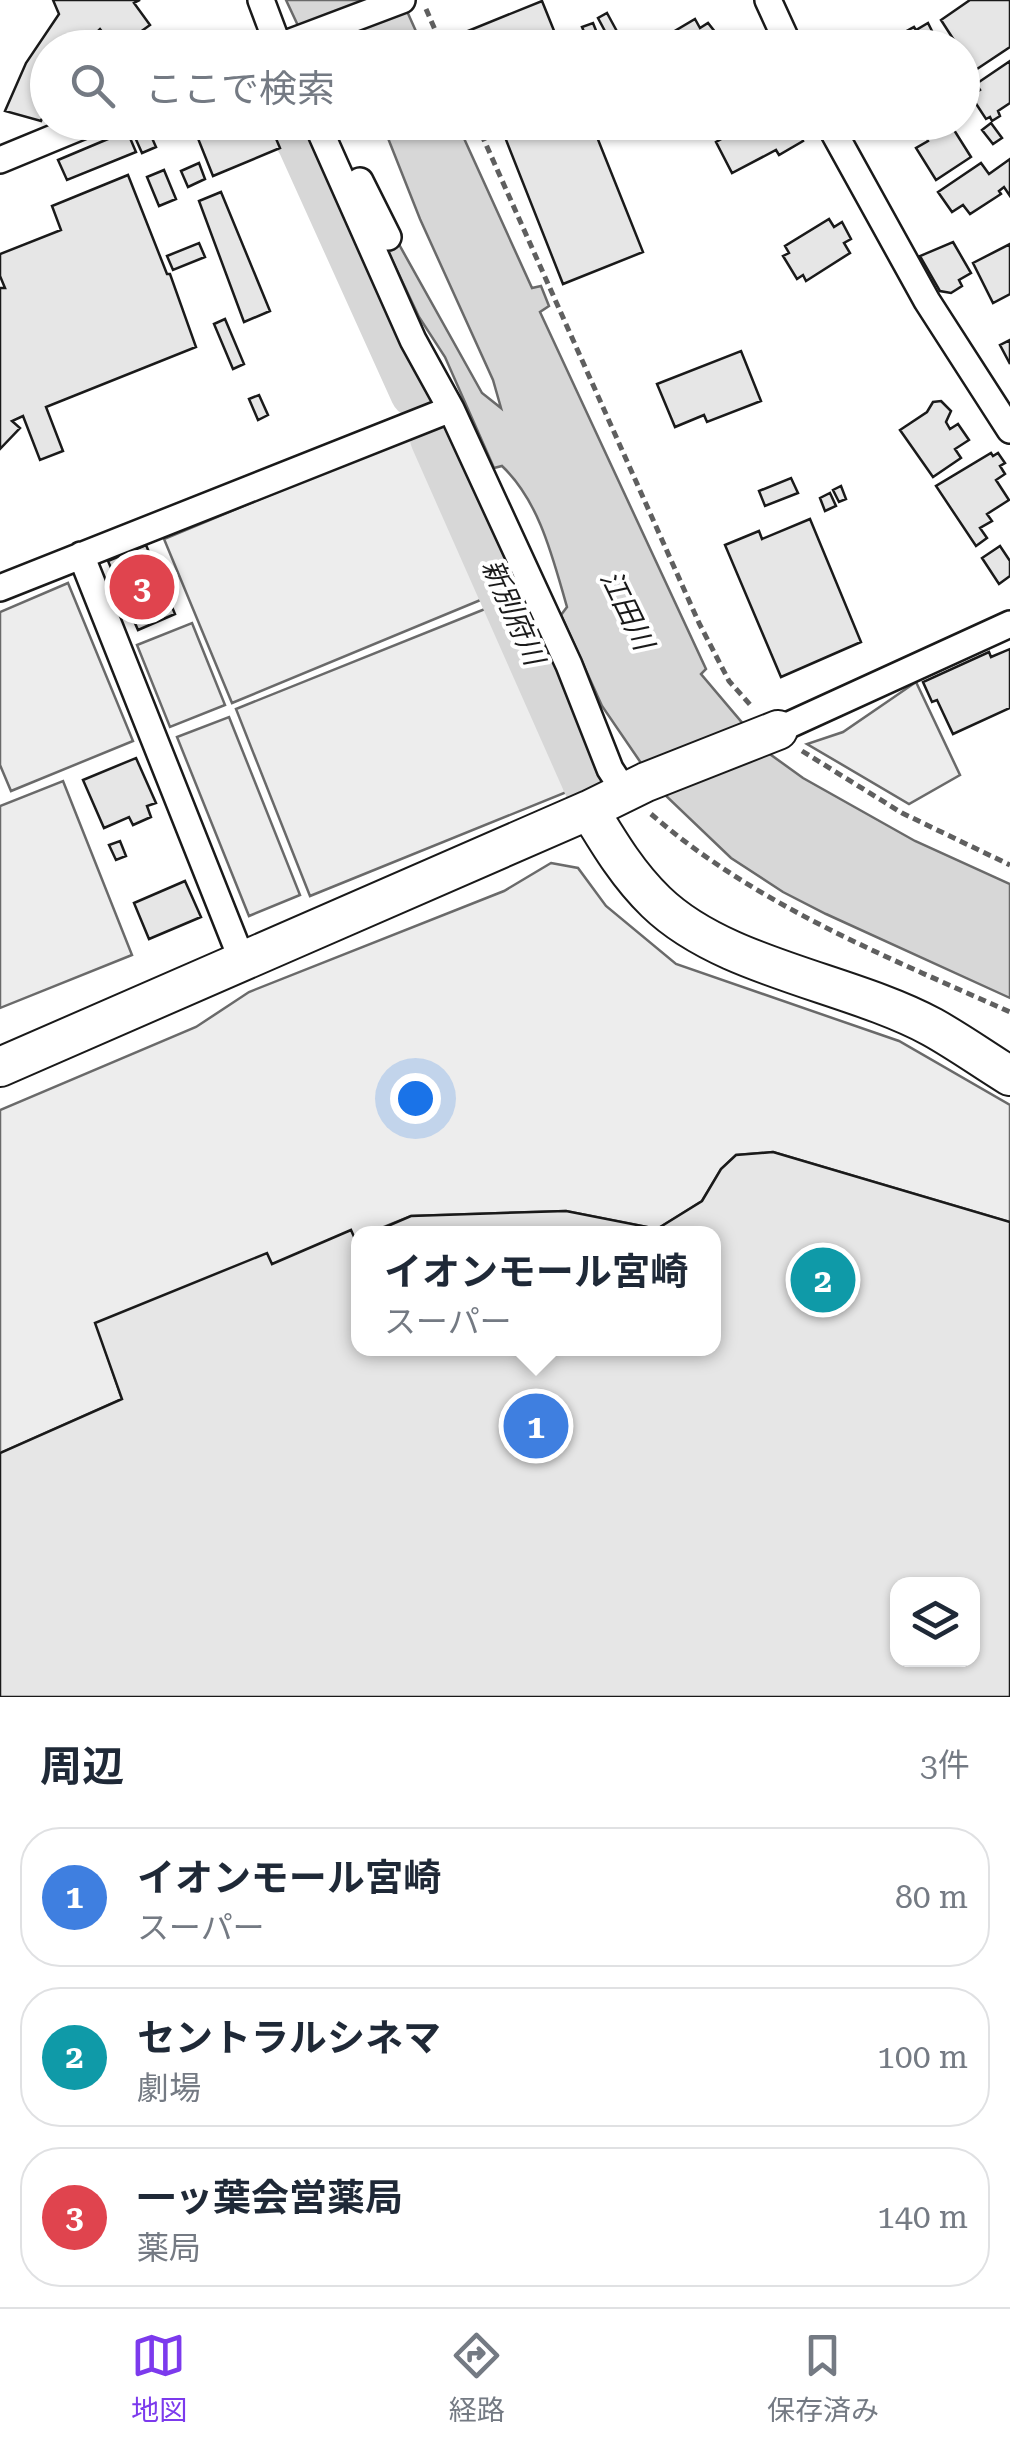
<!DOCTYPE html>
<html lang="ja">
<meta charset="utf-8">
<style>
:root{--surface:#fff;--page:#f6f6f7;--text:#1f2937;--muted:#747a83;--line:#e0e1e3;--accent:#7c3aed}
body{margin:0;font-family:"Roboto Serif","Noto Sans JP",serif;background:var(--page);color:var(--text)}
.controls{position:absolute;right:30px;bottom:30px;display:grid;overflow:hidden;border-radius:20px;box-shadow:0 2px 8px #0004}
.controls button{width:90px;height:90px;display:grid;place-items:center;padding:0;border:0;border-bottom:2px solid var(--line);background:var(--surface);color:var(--text);font:50px sans-serif}
.you{position:absolute;left:415px;top:1098px;width:35px;height:35px;margin:-25px;border:8px solid #fff;border-radius:50%;background:#1a73e8;box-shadow:0 0 0 15px #1a73e833}
.badge{display:grid;place-items:center;width:65px;height:65px;border-radius:50%;background:var(--accent);color:#fff;font-size:32px;font-weight:700}
.pin{position:absolute;translate:-50% -50%;border:5px solid #fff;box-shadow:0 2px 10px #0006}
.popup{position:absolute;left:351px;top:1226px;width:370px;height:130px;box-sizing:border-box;display:grid;place-content:center;border-radius:20px;background:var(--surface);filter:drop-shadow(0 2px 8px #0005);font-size:32px;white-space:nowrap;color:var(--muted)}
.popup b{font-size:38px;color:var(--text)}
.popup::after{content:'';position:absolute;left:50%;top:100%;margin-left:-20px;border:20px solid transparent;border-top-color:var(--surface)}
.list{margin:0;padding:0;list-style:none}
h2{display:flex;justify-content:space-between;align-items:center;height:130px;margin:0;padding:0 40px;font-size:42px}
h2 small{font-size:32px;font-weight:400;color:var(--muted)}
.list li{display:grid;grid-template-columns:65px 1fr auto;gap:30px;align-items:center;box-sizing:border-box;height:140px;margin:0 20px 20px;padding:0 20px;border:2px solid var(--line);border-radius:40px}
.list b{display:block;font-size:38px;white-space:nowrap}
.list p{margin:0;font-size:32px;white-space:nowrap;color:var(--muted)}
.list em{font-size:32px;font-style:normal;color:var(--muted)}
.icon{flex:none;width:55px;height:55px;fill:none;stroke:currentColor;stroke-width:2;stroke-linecap:round;stroke-linejoin:round}
.map{position:relative;flex:none;width:1010px;height:1697px;overflow:hidden}
.search{position:absolute;background:var(--surface);box-shadow:0 2px 8px #0004;left:30px;right:30px;top:30px;height:110px;display:flex;align-items:center;gap:25px;box-sizing:border-box;padding:0 35px;border-radius:55px;color:var(--muted);font-size:38px}
.sheet{height:610px;background:var(--surface)}
nav{display:flex;justify-content:space-around;align-items:center;box-sizing:border-box;height:140px;border-top:2px solid var(--line);background:var(--surface);font-size:28px;color:var(--muted)}
nav a{display:grid;justify-items:center;gap:5px}
nav .on{color:var(--accent)}
.map>svg:first-child{display:block}
.built{fill:#ededed;stroke:#6a6a6a;stroke-width:2.5}
.water{fill:#d7d7d7;stroke:#6a6a6a;stroke-width:2.5}
.lines{fill:none;stroke-linecap:round;stroke-linejoin:round}
.river{stroke:#d7d7d7;stroke-width:52}
.building{fill:#e6e6e6;stroke:#1a1a1a;stroke-width:2.5;fill-rule:evenodd}
.street-casing{stroke:#1a1a1a;stroke-width:30}
.secondary-casing{stroke:#1a1a1a;stroke-width:42}
.path{stroke:#5f5f5f;stroke-width:5;stroke-dasharray:8 5;stroke-linecap:butt}
.street{stroke:#fff;stroke-width:25}
.secondary{stroke:#fff;stroke-width:38}
.labels{text-anchor:middle;dominant-baseline:central;stroke-width:8;stroke-linejoin:round;paint-order:stroke}
.water-label{font-size:28px;font-style:italic;fill:#1a1a1a;stroke:#fff}
</style>
<div class="map">
<svg width="1010" height="1697" viewBox="0 0 1010 1697">
<rect width="100%" height="100%" fill="#fff"/>
<path class="built" d="M427,430L495,594L232,703L164,539Z
M68,583L133,741L11,791L0,765V612Z
M500,603L574,789L310,896L236,709Z
M192,623L225,705L170,727L137,645Z
M916,682L960,775L909,804L807,744L843,732Z
M229,717L300,895L249,916L177,737Z
M63,781L132,955L0,1008V806Z
M551,863L578,868L606,906L676,964L899,1041L1010,1105V1222L773,1152L736,1155L721,1169L702,1201L657,1229L566,1211L411,1216L369,1233L358,1234L355,1239L96,1323L122,1399L0,1453V1110L196,1027L249,992L504,891Z"/>
<path class="water" d="M286,0H402L423,47H308Z
M382,123H457L532,288L541,286L549,306L540,312L706,669L701,674L767,752L803,778L915,841L1010,884V998L826,914L783,892L731,858L664,794L641,763L602,706L561,615L567,607C553,559 540,502 502,466L494,468L445,357L419,317L386,247L396,239L482,393L501,408L493,380L420,219Z"/>
<g class="lines">
<path class="river" d="M291,122L303,142L416,392
M436,438L590,786"/>
</g>
<path class="building" d="M53,0H140L134,3L150,25L118,48H115L100,29L80,48H48V104L41,121L5,111L26,63L59,14Z
M970,0H1010V47L974,71L962,48H959L941,20Z
M542,1L561,48H469L463,33Z
M607,13L626,48H614L598,18Z
M695,19L700,28L708,23L723,42L714,48H669L663,38Z
M593,23L603,48H591L582,27Z
M928,23L938,43L930,48H876L914,27L916,30Z
M1010,61V103L998,111L1000,116L992,121L990,117L986,119L971,96L980,90L976,84Z
M229,122H269L280,148L213,176L197,136Z
M499,122H591L643,252L563,284Z
M752,122H793L803,141L779,155L776,150L732,173L716,142Z
M934,122H949L971,157L936,180L916,148L928,141L922,130Z
M991,123L1002,138L993,144L982,130Z
M148,129L156,147L142,153L134,135Z
M127,131L136,152L67,180L58,160Z
M1010,159V196L1004,187L999,191L1001,194L970,214L963,205L952,212L938,192L981,163L989,174Z
M199,163L205,179L188,187L181,171Z
M164,170L176,199L159,206L147,177Z
M128,175L167,274H170L196,347L46,407L63,451L40,460L23,416L12,421L20,428L0,449V288H5L0,276V254L61,230L52,206Z
M221,192L270,311L244,322L199,201Z
M829,219L834,227L842,222L851,239L844,243L850,253L806,281L803,275L797,279L783,256L789,253L785,246Z
M953,242L971,273L959,280L962,286L951,293L940,291L920,256Z
M199,243L205,257L173,270L167,256Z
M1010,244V294L993,303L973,263Z
M225,319L244,364L233,369L214,324Z
M1010,340V364L1000,345Z
M741,351L761,401L707,422L704,415L675,427L657,384Z
M259,395L268,415L258,420L249,399Z
M941,401L951,411L946,422L950,429L958,424L969,440L955,449L961,458L933,477L900,430L927,412L933,402Z
M991,453L993,456L998,453L1005,463L1000,466L1005,474L996,480L1009,500L987,514L992,521L980,528L987,538L976,546L936,486Z
M791,478L798,493L765,506L759,491Z
M841,486L846,499L839,502L833,490Z
M830,493L836,506L825,511L820,498Z
M810,519L861,642L781,677L725,545L759,531L762,539Z
M146,545L175,614L138,630L108,561Z
M1000,546L1010,561V576L999,584L982,558Z
M1010,649V708L953,734L937,700L932,702L923,682L989,652L991,657Z
M136,758L156,803L147,806L151,817L133,825L129,817L104,828L83,780Z
M120,841L126,856L116,860L109,845Z
M185,881L201,917L149,939L134,903Z
M773,1152L1010,1222V1697H0V1453L122,1399L95,1323L267,1253L272,1264L351,1230L355,1239L358,1238V1348H714V1234H369L411,1216L566,1211L657,1229L702,1201L721,1169L736,1155ZM898,1584H972V1660H898Z"/>
<g class="lines">
<g class="street-casing">
<path id="street" d="M261,0L279,48
M768,0L790,48
M275,48L402,0
M316,122L413,340L451,409L569,665L610,769L625,792
M828,122L927,301L1010,430
M0,160L92,122
M360,181L388,237
M81,555L242,960
M0,588L451,409
M778,730L1010,624"/>
</g>
<g class="secondary-casing">
<path id="secondary" d="M589,810C609,843 628,875 656,902C724,968 849,982 932,1027C959,1042 984,1060 1010,1076
M0,1067L589,810L646,782L778,730"/>
</g>
<path class="path" d="M426,9L443,48
M476,122L699,623L729,681L753,708
M802,751L902,813L1010,865
M651,814C756,905 885,956 1010,1012"/>
<use href="#street" class="street"/>
<use href="#secondary" class="secondary"/>
</g>
<g class="labels">
<g class="water-label">
<text transform="translate(627 610) rotate(64)">江田川</text>
<text transform="translate(513 612) rotate(66)">新別府川</text>
</g>
</g>
</svg>
<div class="controls">
<button><svg class="icon" aria-label="layers" viewBox="0 0 24 24"><path d="M12 4l9 5-9 5-9-5zM3 14l9 5 9-5"/></svg></button>
</div>
<div class="you"></div>
<div class="pin badge" style="left:536px;top:1426px;background:#3f7fe0">1</div>
<div class="popup"><b>イオンモール宮崎</b>スーパー</div>
<div class="pin badge" style="left:823px;top:1280px;background:#0f9aa8">2</div>
<div class="pin badge" style="left:142px;top:587px;background:#e0444e">3</div>
<div class="search"><svg class="icon" aria-label="search" viewBox="0 0 24 24"><circle cx="10" cy="10" r="6"/><path d="M15 15l6 6"/></svg>ここで検索</div>
</div>
<section class="sheet">
<h2>周辺<small>3件</small></h2>
<ul class="list">
<li><span class="badge" style="background:#3f7fe0">1</span><div><b>イオンモール宮崎</b><p>スーパー</p></div><em>80 m</em></li>
<li><span class="badge" style="background:#0f9aa8">2</span><div><b>セントラルシネマ</b><p>劇場</p></div><em>100 m</em></li>
<li><span class="badge" style="background:#e0444e">3</span><div><b>一ッ葉会営薬局</b><p>薬局</p></div><em>140 m</em></li>
</ul>
</section>
<nav>
<a class="on"><svg class="icon" aria-label="map" viewBox="0 0 24 24"><path d="M3 6l6-2 6 2 6-2v14l-6 2-6-2-6 2zM9 4v14M15 6v14"/></svg>地図</a>
<a><svg class="icon" aria-label="directions" viewBox="0 0 24 24"><path d="M12 3l9 9-9 9-9-9zM9 14v-3h6M13 9l2 2-2 2"/></svg>経路</a>
<a><svg class="icon" aria-label="saved" viewBox="0 0 24 24"><path d="M7 4h10v16l-5-4-5 4z"/></svg>保存済み</a>
</nav>
